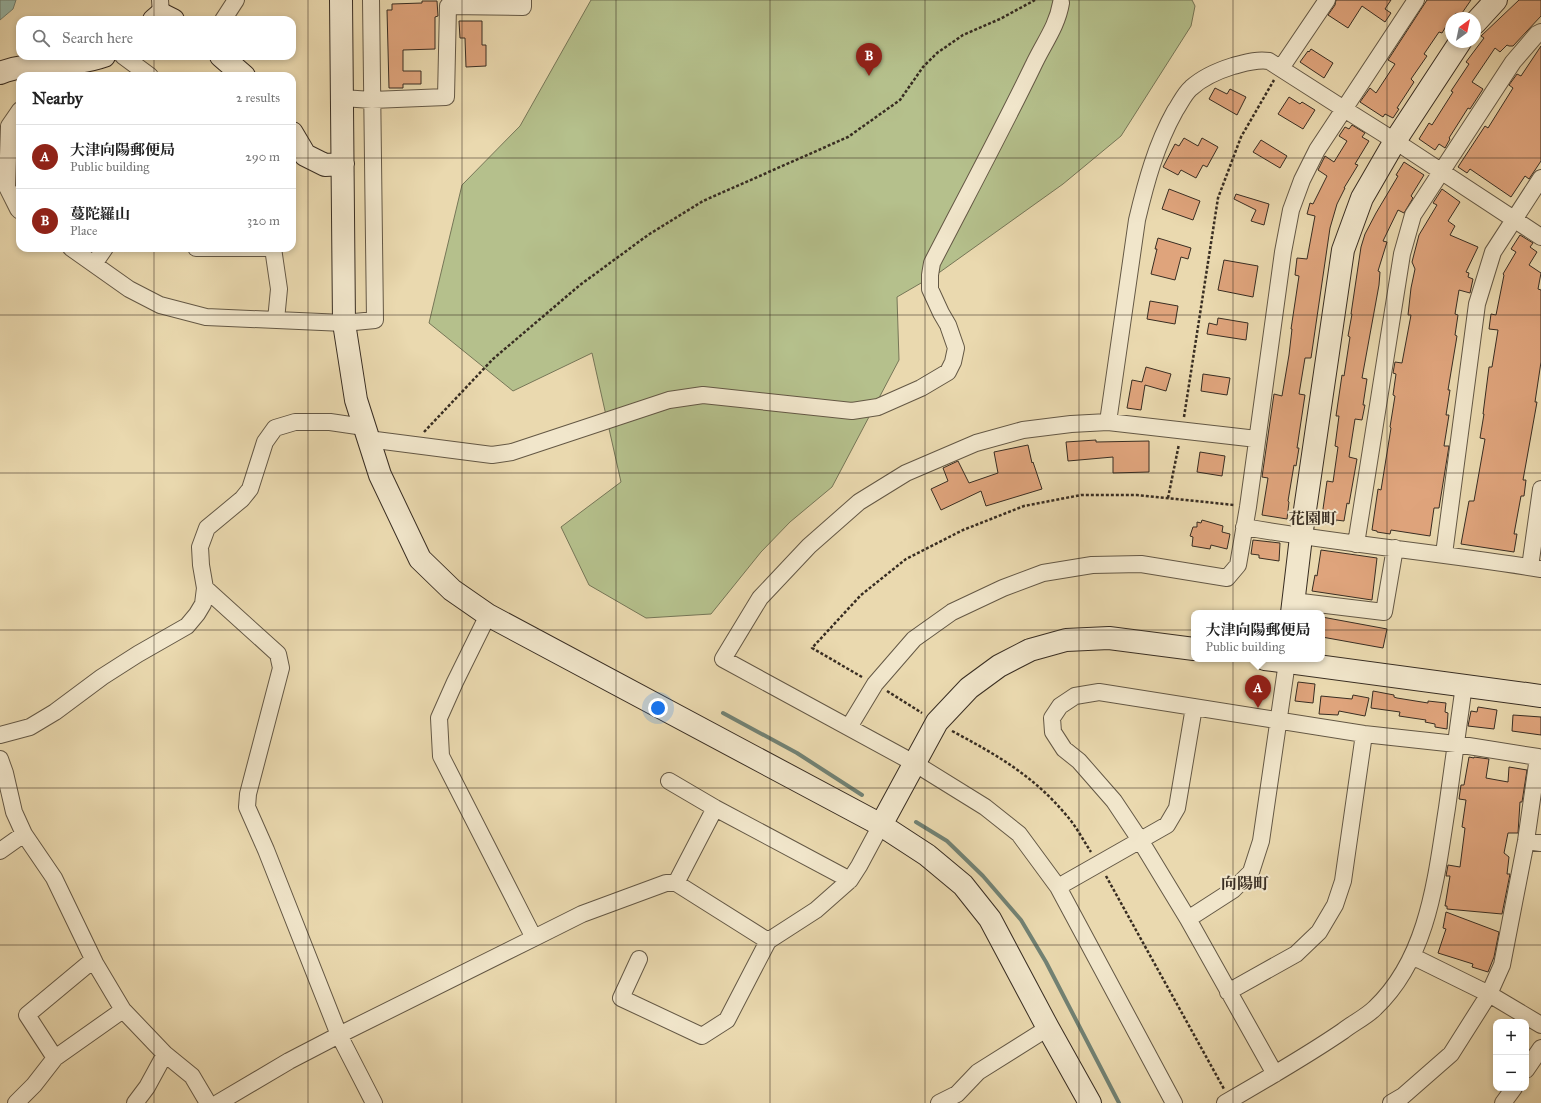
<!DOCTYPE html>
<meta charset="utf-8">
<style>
:root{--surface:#fff;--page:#f6f6f6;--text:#222;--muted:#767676;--line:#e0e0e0;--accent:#8f2418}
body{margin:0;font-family:"IM FELL Great Primer","Noto Serif JP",serif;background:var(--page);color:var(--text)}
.controls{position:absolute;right:12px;bottom:12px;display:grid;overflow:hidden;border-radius:8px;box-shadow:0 2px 6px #0003}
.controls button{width:36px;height:36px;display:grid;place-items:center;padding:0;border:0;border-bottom:1px solid var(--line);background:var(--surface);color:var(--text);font:20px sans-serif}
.compass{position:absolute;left:1445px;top:12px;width:36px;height:36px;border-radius:50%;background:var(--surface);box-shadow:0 2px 6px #0003;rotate:33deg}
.you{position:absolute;left:658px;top:708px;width:14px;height:14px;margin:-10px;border:3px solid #fff;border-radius:50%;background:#1a73e8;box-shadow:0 0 0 6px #1a73e833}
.badge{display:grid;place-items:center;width:26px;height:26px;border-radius:50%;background:var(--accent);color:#fff;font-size:13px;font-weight:700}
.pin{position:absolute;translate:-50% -33px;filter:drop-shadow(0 1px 2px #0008)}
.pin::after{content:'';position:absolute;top:21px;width:14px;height:12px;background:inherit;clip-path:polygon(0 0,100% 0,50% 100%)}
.popup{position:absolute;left:1191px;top:610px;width:134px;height:52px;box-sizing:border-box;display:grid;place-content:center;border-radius:8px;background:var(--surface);filter:drop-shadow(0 1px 3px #0005);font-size:13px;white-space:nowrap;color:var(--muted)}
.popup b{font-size:15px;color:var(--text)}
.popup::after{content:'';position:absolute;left:50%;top:100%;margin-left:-8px;border:8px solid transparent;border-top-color:var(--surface)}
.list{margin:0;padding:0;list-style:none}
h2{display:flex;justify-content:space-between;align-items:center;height:52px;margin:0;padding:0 16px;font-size:17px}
h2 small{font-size:13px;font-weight:400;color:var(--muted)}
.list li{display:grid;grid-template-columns:26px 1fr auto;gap:12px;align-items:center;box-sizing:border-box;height:64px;padding:0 16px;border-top:1px solid var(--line)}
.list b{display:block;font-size:15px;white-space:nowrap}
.list p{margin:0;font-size:13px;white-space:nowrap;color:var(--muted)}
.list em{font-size:13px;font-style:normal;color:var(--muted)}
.icon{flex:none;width:22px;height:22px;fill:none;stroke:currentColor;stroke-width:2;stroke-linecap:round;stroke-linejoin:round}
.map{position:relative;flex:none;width:1541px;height:1103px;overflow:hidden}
.search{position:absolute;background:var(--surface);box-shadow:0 2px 6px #0003;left:16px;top:16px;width:280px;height:44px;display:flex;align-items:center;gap:10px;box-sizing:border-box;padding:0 14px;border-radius:12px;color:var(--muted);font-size:15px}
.panel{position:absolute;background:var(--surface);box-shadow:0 2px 6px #0003;left:16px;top:72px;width:280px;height:180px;border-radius:12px}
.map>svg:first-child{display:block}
.green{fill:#b5c08c;stroke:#767657}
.water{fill:#98baab;stroke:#728274}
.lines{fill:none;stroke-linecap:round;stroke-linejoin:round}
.stream{stroke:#728274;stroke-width:4}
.building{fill:#dfa47c;stroke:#382d22}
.street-casing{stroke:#645845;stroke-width:18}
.secondary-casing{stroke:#382d22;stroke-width:24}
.path{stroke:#382d22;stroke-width:2.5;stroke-dasharray:3 2;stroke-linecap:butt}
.street{stroke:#f1e6cb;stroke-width:16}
.secondary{stroke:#f1e6cb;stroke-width:22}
.grid{fill:none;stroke:#382d22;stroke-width:1;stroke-opacity:0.55}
.labels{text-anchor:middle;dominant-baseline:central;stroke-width:4;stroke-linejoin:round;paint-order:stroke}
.quarter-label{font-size:16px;font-weight:bold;fill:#382d22;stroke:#f1e6cb}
</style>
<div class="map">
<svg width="1541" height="1103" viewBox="0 0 1541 1103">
<rect width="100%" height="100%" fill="#ead9af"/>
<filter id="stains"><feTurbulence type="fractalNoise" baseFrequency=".005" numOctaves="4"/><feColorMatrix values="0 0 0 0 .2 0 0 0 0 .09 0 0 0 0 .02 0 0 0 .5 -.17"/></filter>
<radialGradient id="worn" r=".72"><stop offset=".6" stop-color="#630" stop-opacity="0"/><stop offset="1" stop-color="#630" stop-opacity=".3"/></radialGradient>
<path class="green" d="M591,0H1192L1195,6L1191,26L1121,136L1063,184L940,272L897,297L899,360L832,487L790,522L761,552L711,614L646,618L589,585L561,527L621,482L592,353L513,391L429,323L462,185L520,126Z"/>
<path class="water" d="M0,0H16L13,9L0,20Z"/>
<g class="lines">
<path class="stream" d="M723,713L797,753L862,795
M916,822L947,841L983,876L1021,920L1046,962L1119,1103"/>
</g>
<path class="building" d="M1336,0H1391L1385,9L1391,13L1385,22L1362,6L1348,28L1328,15L1335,5Z
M1427,0H1471L1460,16L1456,13L1451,18L1442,33L1439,32L1424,54L1427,56L1411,79L1414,82L1397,108L1399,109L1393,118L1385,114L1383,117L1360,102L1370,88L1376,93L1395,64L1388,60Z
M1519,0H1541V16L1513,46H1509L1507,45L1500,52L1495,48L1472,82L1483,89L1470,109L1468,108L1449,138L1450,139L1445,148L1439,144L1435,150L1419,139L1429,123L1432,125L1453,92L1451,91L1469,64L1466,62L1484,38L1481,36Z
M422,1H437L438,16L435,17V49L403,50V71H421V84H403V88H389L387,10H392V4L422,3Z
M459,21H482V45H486V66L466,67L465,38H460Z
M1541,46V161L1529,179L1525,176L1511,197L1470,169L1467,173L1458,167L1485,126L1488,128L1513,88L1509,85L1517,74L1521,76Z
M1311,49L1333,63L1324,78L1300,62L1308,51L1309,52Z
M1215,88L1227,94L1230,89L1246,97L1237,115L1209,99Z
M1289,97L1300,104L1302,102L1315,110L1303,129L1278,114Z
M1352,125L1365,133L1362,137L1369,141L1355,164L1358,165L1344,188H1345L1337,204L1330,228L1311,358H1305L1299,394L1305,395L1297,448H1299L1296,466L1294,465L1288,501L1289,502L1287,519L1262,515L1268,478L1262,477L1274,394L1282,396L1289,355L1292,329H1291L1299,276L1295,275L1297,258L1307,259L1315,216L1307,214L1310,203L1313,204L1327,176L1318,170L1325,156L1334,162L1347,141L1339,136L1345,127L1349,129Z
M1184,138L1198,146L1202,138L1218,147L1207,167L1203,165L1196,178L1181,170L1178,175L1163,167L1175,144L1179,146Z
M1261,140L1287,156L1280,168L1253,152Z
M1404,162L1424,175L1411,196L1413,198L1404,213L1398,210L1383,241L1387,242L1378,271L1380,272L1379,285L1362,378L1367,379L1363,405H1365L1362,420L1355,419L1349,457L1357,459L1349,504L1347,503L1344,521L1336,520L1335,525L1321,523L1327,481L1333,482L1338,447L1335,446L1339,416H1336L1342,375L1344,376L1350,337L1348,336L1352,314H1351L1361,247L1365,234L1376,213L1398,176L1396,175Z
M1169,189L1200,201L1193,220L1162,209Z
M1442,189L1460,202L1448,221L1455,226L1450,235L1478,247L1466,272L1469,273L1468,277L1473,279L1470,293L1459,290L1455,314L1458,315L1455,335L1457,336L1448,390H1450L1446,415H1449L1444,446H1449L1439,508H1434L1430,536L1391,530L1390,534L1377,532V531L1372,530L1378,489L1381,490L1391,428L1390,427L1395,396L1393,395L1396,374L1393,373L1395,362L1402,363L1411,315H1408L1411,288L1415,269L1412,262L1419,235L1437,205L1433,203Z
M1236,194L1269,204L1264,225L1251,221L1256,210L1234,199Z
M1520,235L1533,243L1530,247L1537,252L1529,265L1541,273L1538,289L1541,290V362L1535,402H1537L1523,480H1526L1524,496H1521L1514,534H1517L1514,552L1461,544L1469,501H1474L1485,439L1480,438L1484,414H1483L1489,367H1492L1498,330L1489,329L1491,314L1496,315L1504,275L1503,274L1516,252L1511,249Z
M1158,238L1191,248L1188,259L1181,257L1175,280L1151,274L1157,249H1155Z
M1224,260L1258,266L1253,297L1218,290Z
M1150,301L1178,306L1175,324L1147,319Z
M1218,318L1248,323L1246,340L1207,334L1209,323L1217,325Z
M1146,367L1171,374L1166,391L1145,385L1141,410L1127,408L1132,380L1142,382Z
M1203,374L1230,378L1227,395L1201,391Z
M1096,440V442L1149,441V472L1113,473V457L1068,461L1066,442Z
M1028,445L1032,463L1033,462L1042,489L986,506L981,491L941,510L931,489L948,481L943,468L958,461L969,483L998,473L994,452Z
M1200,452L1225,456L1222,476L1197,472Z
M1202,520L1223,526L1222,532L1230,534L1227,549L1211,545L1210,549L1192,546L1193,537L1190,536L1193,527H1197V522L1201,523Z
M1253,540L1280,543L1279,561L1259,558V555L1251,554Z
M1321,550L1377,558L1372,600L1312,591L1315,575L1317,576Z
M1322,617L1387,629L1383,648L1322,637Z
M1298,682L1315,684L1313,703L1295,701Z
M1373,691L1394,695V697L1397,698L1428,703V701L1446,703L1445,712L1448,713L1447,729L1435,727V724L1425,722L1426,720L1399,716L1400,712L1371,708Z
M1353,695L1369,698L1365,716L1339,711L1338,715L1319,714L1321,696L1352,699Z
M1478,707L1497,710L1494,729L1468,726L1471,711L1477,712Z
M1513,715L1541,717V735L1512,731Z
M1469,757L1474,758V757L1489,759L1486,778L1508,782L1509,767L1527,770L1522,802H1520L1518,833H1508L1504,853L1509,857L1507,874H1510L1502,914L1447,909V906H1445L1450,876H1446L1448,865L1460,867L1465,828L1462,827L1466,800L1459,799L1461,785H1464Z
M1446,912L1499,932L1494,957L1488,972L1472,967L1473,964L1438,953L1446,929L1443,928Z"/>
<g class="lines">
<g class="street-casing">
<path id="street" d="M160,0L161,14
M223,20L236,0
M123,56L150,76
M1281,68L1327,0
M342,98L372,100L446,97L448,6L523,7V0
M20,110L9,126L7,187L18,209L20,211
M71,248L129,289L160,305L206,317L344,323L375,320L371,0
M196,248H274
M273,248L279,289L276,320
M94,264L105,248
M1108,422L1137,220C1146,182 1156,145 1175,111C1180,104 1184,94 1191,88C1203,77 1217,71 1233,66C1245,63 1256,59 1269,61L1344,109L1395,141L1541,237
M368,439L492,455L512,452L669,400L703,395L852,411L878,407L921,388L948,372L953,362L956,348L948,325L941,313L930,289V275L932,263C966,197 1001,132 1033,66C1043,44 1057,27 1061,3
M1244,527C1343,544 1442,553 1541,569
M1356,544L1402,254L1413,215L1513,62L1537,34L1541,32
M1444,554L1477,304L1493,252L1541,178
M1530,567L1541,489
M205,588L278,654L281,668L248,794L247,807L266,850L339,1035L374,1103
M1293,601L1384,612L1395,548
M488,615L455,682L439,718L441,756L534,938
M849,727L875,684L914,639L952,612L1003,588L1043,573L1092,565L1141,564L1227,578L1238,565L1248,507L1283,252L1291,210L1302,180L1317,150L1416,0
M0,735L30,727L55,712L102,677L138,654L187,626L197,614L203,604L205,588L201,565L200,547L207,528L242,499L250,489L265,442L275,428L295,422H330L364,427
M0,759L5,773L14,812L24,834L54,878L95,963L123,1010L165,1054L192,1076L208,1103
M669,781L715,808L850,880
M715,808L676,883L768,941L816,910L850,880L859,866L881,825
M1526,841L1541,843
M0,851L24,834
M1058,887L1167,825L1177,808L1194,707
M1188,919L1233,890L1251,872L1261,841L1287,662
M1412,958L1420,960L1489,994L1541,1025
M639,959L621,998L702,1036L727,1020L768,941
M1228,992L1296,954L1319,932L1335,905L1343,881L1364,734
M55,1058L27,1015L93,960
M1526,1070L1541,1048
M1275,1074L1188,919L1140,840L1114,801L1079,761L1064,749L1053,732L1052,718L1060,706L1075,696L1099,692L1364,734L1456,744L1538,757L1526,841L1502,965L1489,994L1451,1054L1403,1096L1391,1103
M16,1103L34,1085L55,1058L123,1010
M135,1103L147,1087L165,1054
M218,1103L289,1061L339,1035L534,938L582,914L666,883H676
M939,1103L957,1094L978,1072L1048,1028
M1174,1103L1058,887L1019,834L985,807L914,763L723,659L760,598L809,546L859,502L906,473L976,443L1023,430L1071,424L1108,422L1257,439
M1225,1103C1265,1080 1305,1057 1343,1031C1353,1023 1366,1017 1375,1008C1429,957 1436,877 1447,808C1453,767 1458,726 1464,685
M1503,1103L1514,1088"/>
</g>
<g class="secondary-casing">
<path id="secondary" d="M341,0L344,323L356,400L380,475L420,559L452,590L488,615L881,825L927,855L963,885L990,919L1048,1028L1090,1103
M154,20L161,14L173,20
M1475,23L1496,0
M221,56L244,76
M0,73C33,60 70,68 104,56
M292,133L305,155L325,165L343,164
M1292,613L1301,537L1343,250L1362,198L1395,141L1460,42
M1265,659L1541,696
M881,825L937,722L969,688L999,666L1030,650L1066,640L1109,638L1194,649"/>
</g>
<path class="path" d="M1184,417L1218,198L1241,137L1274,80
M424,432L493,359L580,285L648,235L703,201L848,137L900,100L923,67L937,53L963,35L1000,19L1035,0
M1168,498L1179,444
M862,677L812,648L861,595L906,559L963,530L1024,506L1081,495H1137L1234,505
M887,691L922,713
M952,731C997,755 1034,776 1067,816C1076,826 1083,840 1091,852
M1106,876L1224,1089"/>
<use href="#street" class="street"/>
<use href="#secondary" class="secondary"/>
</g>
<path class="grid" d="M154,0V20M308,0V1103M462,0V1103M616,0V1103M770,0V1103M925,0V1103M1079,0V1103M1233,0V1103M1387,0V1103M154,56V76M0,158H20M292,158H1541M154,248V1103M0,315H1541M0,473H1541M0,630H1541M0,788H1541M0,945H1541"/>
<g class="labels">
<g class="quarter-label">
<text x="1313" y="518">花園町</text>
<text x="1245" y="883">向陽町</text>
</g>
</g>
<rect width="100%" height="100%" filter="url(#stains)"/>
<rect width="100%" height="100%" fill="url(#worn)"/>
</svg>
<div class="controls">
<button>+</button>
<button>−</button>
</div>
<svg class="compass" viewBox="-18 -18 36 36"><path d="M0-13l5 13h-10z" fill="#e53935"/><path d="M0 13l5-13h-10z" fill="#767676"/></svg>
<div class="you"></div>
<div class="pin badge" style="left:1258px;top:708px">A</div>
<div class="popup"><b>大津向陽郵便局</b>Public building</div>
<div class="pin badge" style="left:869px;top:76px">B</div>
<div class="search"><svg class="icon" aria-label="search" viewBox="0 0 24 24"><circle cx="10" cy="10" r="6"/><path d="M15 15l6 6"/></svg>Search here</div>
<section class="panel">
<h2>Nearby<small>2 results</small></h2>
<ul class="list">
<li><span class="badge">A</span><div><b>大津向陽郵便局</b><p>Public building</p></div><em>290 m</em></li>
<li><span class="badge">B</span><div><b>蔓陀羅山</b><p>Place</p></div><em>320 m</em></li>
</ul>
</section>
</div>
